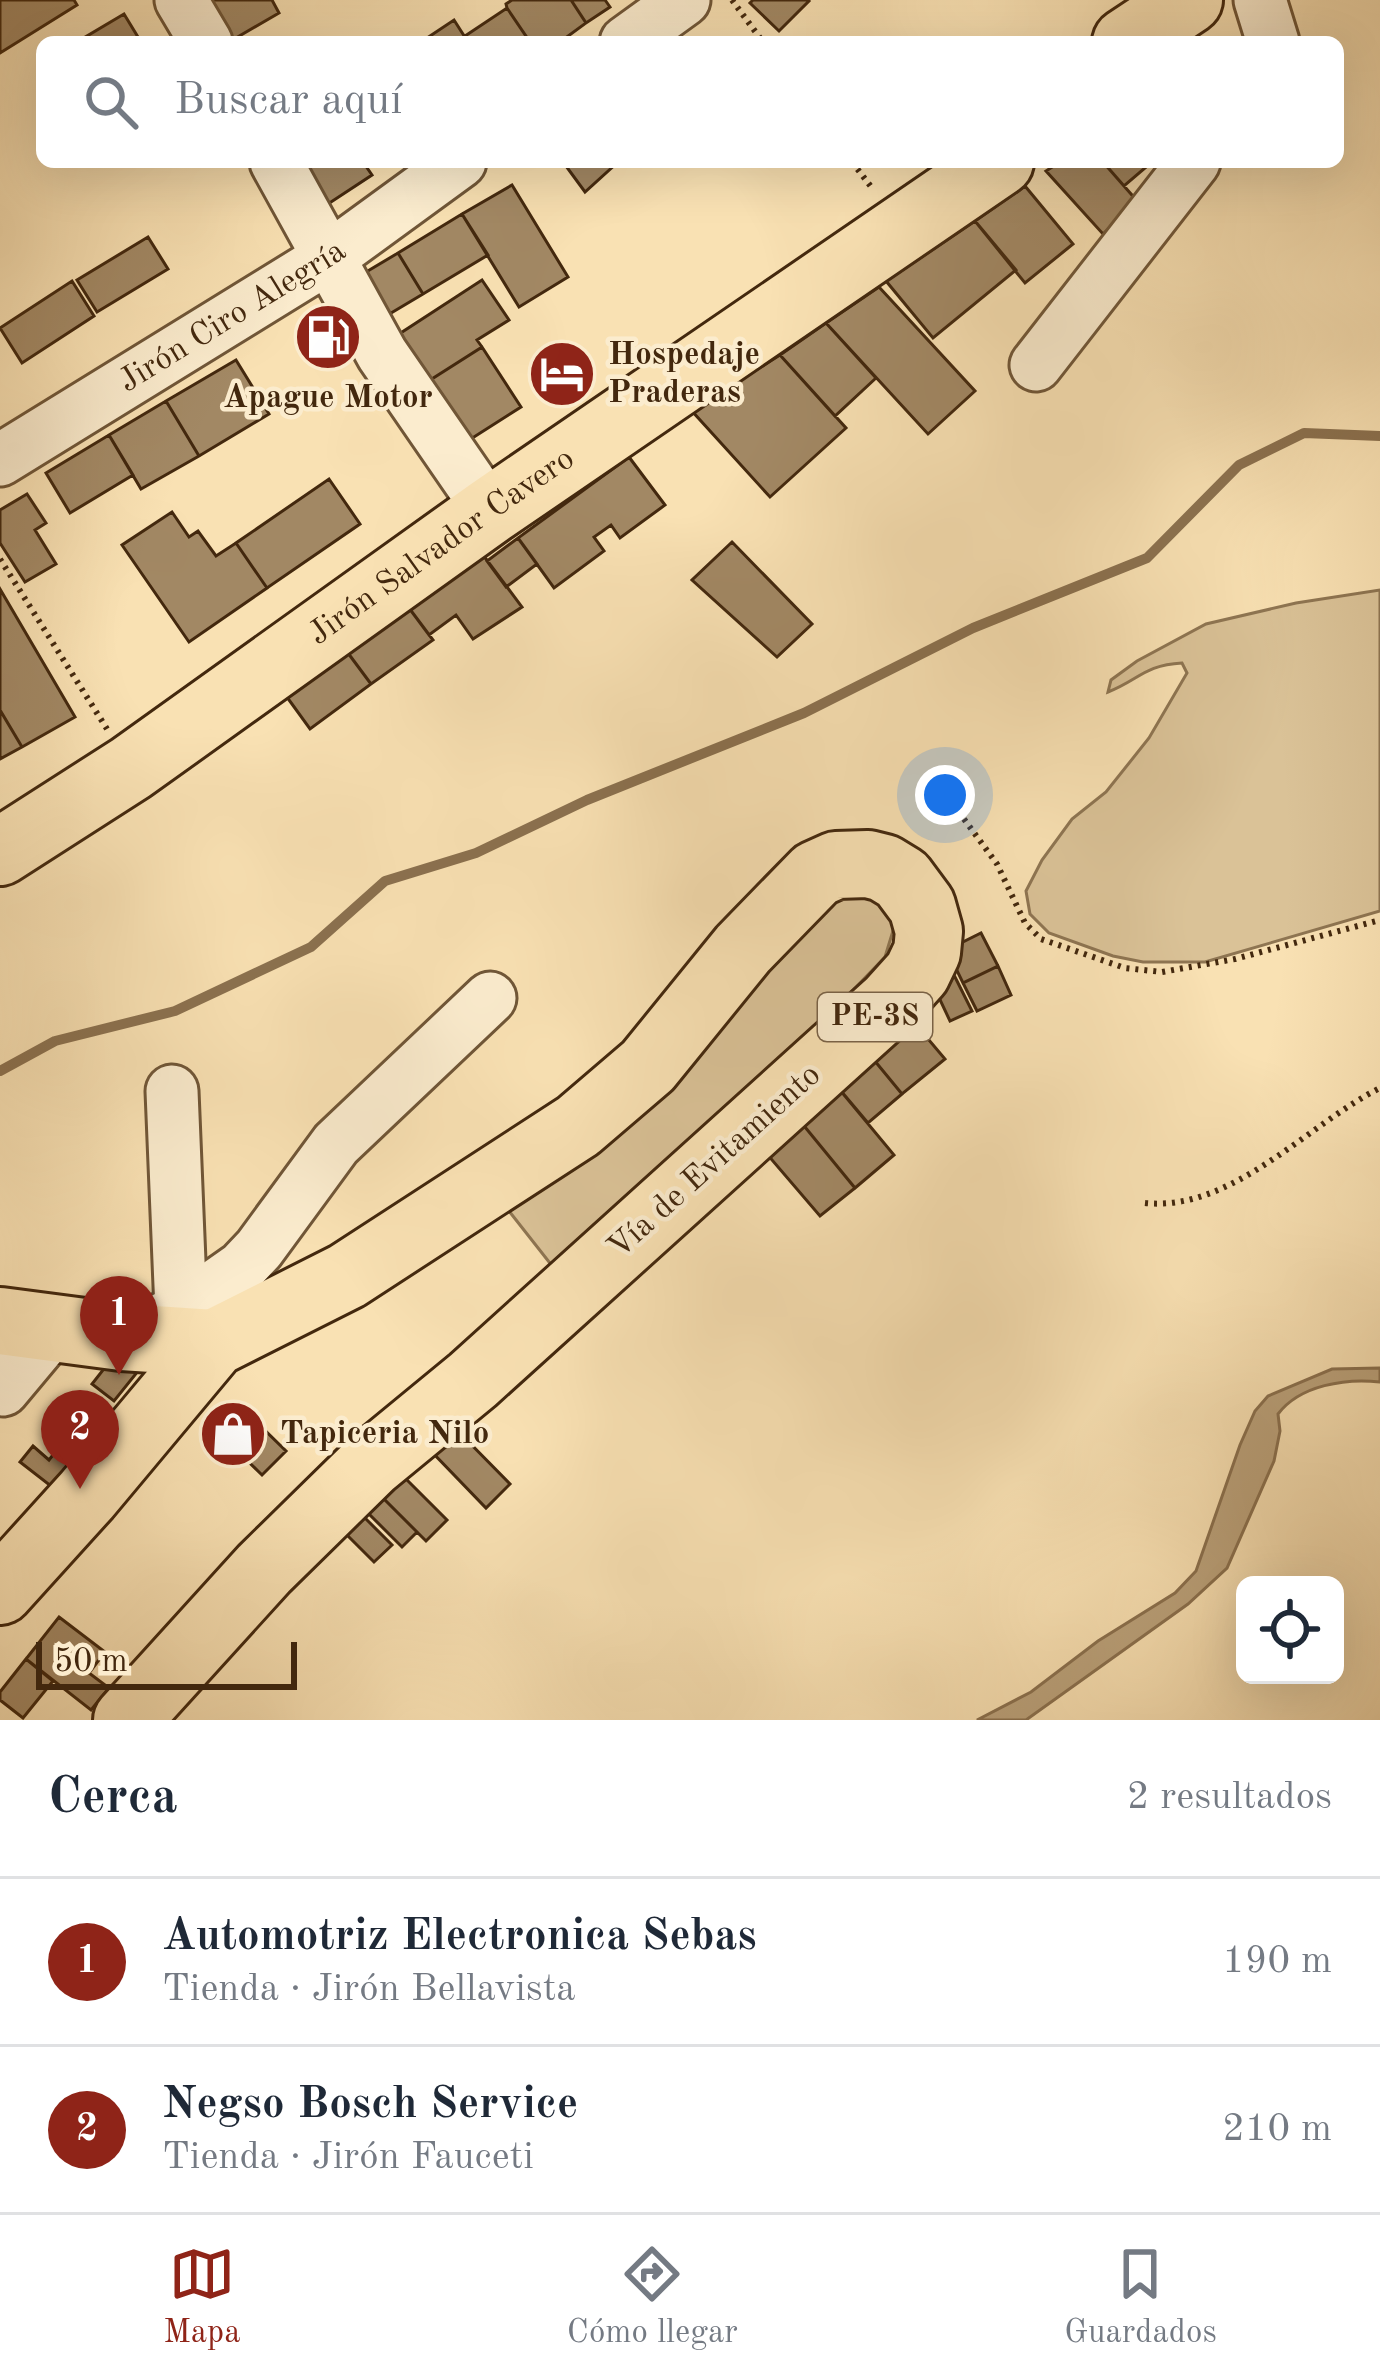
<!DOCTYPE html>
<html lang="es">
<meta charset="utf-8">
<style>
:root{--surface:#fff;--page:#f6f6f7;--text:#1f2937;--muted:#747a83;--line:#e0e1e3;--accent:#8f2418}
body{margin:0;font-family:"Old Standard TT",serif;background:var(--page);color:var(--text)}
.controls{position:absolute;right:36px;bottom:36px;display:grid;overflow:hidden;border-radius:18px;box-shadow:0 12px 48px #0002}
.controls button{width:108px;height:108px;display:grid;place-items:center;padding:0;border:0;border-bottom:3px solid var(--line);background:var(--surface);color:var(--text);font:60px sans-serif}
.scale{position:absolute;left:36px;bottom:30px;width:261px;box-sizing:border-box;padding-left:12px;border:6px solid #43280e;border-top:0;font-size:33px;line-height:42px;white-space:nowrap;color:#43280e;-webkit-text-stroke:9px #fbecce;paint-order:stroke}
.you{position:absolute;left:945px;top:795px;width:42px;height:42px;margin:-30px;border:9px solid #fff;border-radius:50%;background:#1a73e8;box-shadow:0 0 0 18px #1a73e833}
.badge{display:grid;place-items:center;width:78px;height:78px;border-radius:50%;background:var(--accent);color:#fff;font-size:39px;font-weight:700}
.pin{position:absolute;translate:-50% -99px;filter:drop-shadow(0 3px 6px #0008)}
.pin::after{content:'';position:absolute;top:63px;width:42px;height:36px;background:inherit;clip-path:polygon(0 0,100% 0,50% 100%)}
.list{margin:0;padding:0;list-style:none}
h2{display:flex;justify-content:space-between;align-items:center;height:156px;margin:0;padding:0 48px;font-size:51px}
h2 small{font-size:39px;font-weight:400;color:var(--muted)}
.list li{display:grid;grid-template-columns:78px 1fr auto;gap:36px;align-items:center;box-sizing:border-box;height:168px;padding:0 48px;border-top:3px solid var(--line)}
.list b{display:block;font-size:45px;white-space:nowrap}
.list p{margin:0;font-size:39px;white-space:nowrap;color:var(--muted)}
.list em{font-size:39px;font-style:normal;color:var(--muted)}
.icon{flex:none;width:66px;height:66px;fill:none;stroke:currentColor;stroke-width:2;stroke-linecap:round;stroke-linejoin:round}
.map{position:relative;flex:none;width:1380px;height:1720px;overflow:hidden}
.search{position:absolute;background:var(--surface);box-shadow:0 12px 48px #0002;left:36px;right:36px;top:36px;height:132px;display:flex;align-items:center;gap:30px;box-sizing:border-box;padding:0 42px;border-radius:18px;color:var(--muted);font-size:45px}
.sheet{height:492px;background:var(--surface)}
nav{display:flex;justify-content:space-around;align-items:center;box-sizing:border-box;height:168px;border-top:3px solid var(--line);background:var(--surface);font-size:33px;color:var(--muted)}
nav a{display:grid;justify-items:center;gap:6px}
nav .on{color:var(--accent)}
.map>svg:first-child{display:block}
.green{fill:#dac297;stroke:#8e7552;stroke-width:3}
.water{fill:#bba27b;stroke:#8b714f;stroke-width:3}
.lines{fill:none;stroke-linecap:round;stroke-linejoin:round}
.stream{stroke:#8b714f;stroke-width:10}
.building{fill:#a28864;stroke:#43280e;stroke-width:3}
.minor-casing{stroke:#705637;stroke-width:57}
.highway-casing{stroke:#43280e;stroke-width:72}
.path{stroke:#43280e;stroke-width:6;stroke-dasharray:3 6;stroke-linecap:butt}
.minor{stroke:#fbecce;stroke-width:51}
.highway{stroke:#f9e1b3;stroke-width:66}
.labels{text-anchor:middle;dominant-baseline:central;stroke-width:9;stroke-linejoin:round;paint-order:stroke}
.shield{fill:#fbecce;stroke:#7a6348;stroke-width:3}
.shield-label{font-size:30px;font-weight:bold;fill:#43280e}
.street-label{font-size:33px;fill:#43280e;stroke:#fbecce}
.poi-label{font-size:33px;font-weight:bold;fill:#43280e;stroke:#fbecce;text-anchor:start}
</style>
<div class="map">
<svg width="1380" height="1720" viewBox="0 0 1380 1720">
<rect width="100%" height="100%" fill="#f9e1b3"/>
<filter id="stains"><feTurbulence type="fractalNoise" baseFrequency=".00167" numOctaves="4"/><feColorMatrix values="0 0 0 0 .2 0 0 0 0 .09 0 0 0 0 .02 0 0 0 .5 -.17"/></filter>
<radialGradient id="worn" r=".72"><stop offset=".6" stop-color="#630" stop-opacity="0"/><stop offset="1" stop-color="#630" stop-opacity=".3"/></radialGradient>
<path class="green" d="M1380,590V911L1205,962H1143L1113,956L1049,933L1030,914L1026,891L1042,860L1072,819L1106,792L1149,738L1187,673L1182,663C1144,665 1139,680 1108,692L1111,680L1137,661L1206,624L1296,603Z
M837,894L880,896L896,921L885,957L777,1069L553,1267L498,1197Z"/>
<path class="water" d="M1380,1368V1382C1346,1378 1300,1385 1278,1414L1280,1431L1274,1461L1227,1568L1188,1604L1026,1720H977L1031,1692L1098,1641L1175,1593L1196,1571L1240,1445L1255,1411L1268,1396L1332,1369Z"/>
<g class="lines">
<path class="stream" d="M0,1071L55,1041L175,1011L311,947L385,881L476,853L587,800L804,713L973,628L1147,558L1239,465L1304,433L1380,436"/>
</g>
<path class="building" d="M0,0H74L77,5L0,53Z
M202,0H272L279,13L229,42Z
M512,0H571L586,23L560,42H530L507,8L506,4Z
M571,0H605L610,7L586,23Z
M753,0H808L809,1L779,31L750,3Z
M507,8L530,42H468L465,36Z
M124,14L141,42H83L82,39Z
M454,20L468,42H421Z
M299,162H363L372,175L328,204Z
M563,162H618L585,192Z
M1060,162H1103L1138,202L1103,234L1046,171Z
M1103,162H1152L1124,186Z
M512,185L568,277L519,307L462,214Z
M1025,186L1073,244L1025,283L975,221Z
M462,214L488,255L423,294L398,253Z
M975,221L1016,270L933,338L886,281Z
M148,237L168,269L97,312L77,280Z
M398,253L423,294L376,322L351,281Z
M482,280L509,320L477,340L482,347L424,384L393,338Z
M72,281L94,316L22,363L0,328Z
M879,287L975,391L928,434L826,323Z
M329,318L347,343L328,356L310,331Z
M826,323L876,378L835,416L780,355Z
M482,347L521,407L463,444L424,384Z
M780,355L846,428L770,497L691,410Z
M236,360L269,414L199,456L166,401Z
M166,401L199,456L141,489L109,435Z
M109,435L133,475L70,513L46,473Z
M629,457L665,505L620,538L611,525L594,537L604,551L554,588L518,538Z
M329,479L360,524L267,588L236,543Z
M27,494L46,523L35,530L56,564L25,582L0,543V510Z
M172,512L189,537L198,531L216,556L236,543L267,588L189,642L122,545Z
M518,538L537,564L506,587L487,561Z
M732,542L812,624L777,657L692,580Z
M480,551L522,607L473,639L456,615L429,635L406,604Z
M0,589L75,717L22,747L0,710Z
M406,604L433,640L371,684L345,649Z
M345,649L371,684L310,729L284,693Z
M0,710L22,747L0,759Z
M981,933L998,966L963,983L947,950Z
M998,966L1011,995L977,1011L963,983Z
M955,977L972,1011L950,1021L934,987Z
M907,1014L945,1059L902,1094L865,1049Z
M865,1049L902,1094L868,1123L830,1078Z
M830,1078L894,1155L855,1188L791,1110Z
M791,1110L855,1188L820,1216L755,1140Z
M110,1361L143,1365L114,1401L92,1384Z
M241,1407L286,1451L262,1475L217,1431Z
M454,1427L510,1484L486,1508L430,1450Z
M33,1446L49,1460L60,1446L97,1475L74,1504L20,1462Z
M403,1476L447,1520L426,1541L382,1497Z
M382,1497L417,1532L402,1547L367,1512Z
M363,1516L392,1545L374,1562L346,1534Z
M59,1617L105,1652L89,1673L109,1688L91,1710L26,1659Z
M26,1659L53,1681L23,1718L0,1700V1692Z"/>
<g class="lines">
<g class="minor-casing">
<g id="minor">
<path d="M181,0L206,42"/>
<path d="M1260,0L1273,42"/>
<path d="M626,42L684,0"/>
<path d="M276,162L382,354L490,511"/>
<path d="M1036,365L1194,162"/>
<path id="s1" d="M0,460L331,256L460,162"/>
<path d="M172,1091L181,1310"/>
<path d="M123,1337L181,1310L242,1267L259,1249L336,1144L490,998"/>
<path d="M3,1390L54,1329"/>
</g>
</g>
<g class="highway-casing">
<g id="highway">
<path d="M1126,42L1189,0"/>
<path id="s2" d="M0,852L131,768L490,511L1000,162"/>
<path d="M0,1321L122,1337L214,1343"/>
<path d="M0,1591L87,1495L214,1343L347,1276L578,1126L648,1066L743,949L816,874L836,865L868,864L884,868L902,879L922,906L929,931L927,952L917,973L890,1003L473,1380L371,1464L264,1569L127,1720"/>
</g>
</g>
<path class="path" d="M732,0L763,42
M852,162L872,188
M0,559L107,729
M964,819L997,864L1025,923L1041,939L1125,968L1162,972L1235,959L1380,920
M1145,1203C1232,1212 1308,1124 1380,1088"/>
<use href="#minor" class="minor"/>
<use href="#highway" class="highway"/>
</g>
<defs>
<g id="fuel-disc" transform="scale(3.45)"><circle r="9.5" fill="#8f2418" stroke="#fbecce"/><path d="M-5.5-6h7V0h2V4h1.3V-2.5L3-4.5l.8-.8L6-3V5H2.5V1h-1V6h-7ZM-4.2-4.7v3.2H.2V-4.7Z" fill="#fff"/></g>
<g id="hotel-disc" transform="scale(3.45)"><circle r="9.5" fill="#8f2418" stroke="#fbecce"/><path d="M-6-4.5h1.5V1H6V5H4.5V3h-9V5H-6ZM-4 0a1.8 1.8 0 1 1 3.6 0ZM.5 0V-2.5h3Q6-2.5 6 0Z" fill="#fff"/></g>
<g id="shop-disc" transform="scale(3.45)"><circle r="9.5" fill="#8f2418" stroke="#fbecce"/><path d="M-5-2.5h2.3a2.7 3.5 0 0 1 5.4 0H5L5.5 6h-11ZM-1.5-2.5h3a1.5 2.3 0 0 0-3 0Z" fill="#fff"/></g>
</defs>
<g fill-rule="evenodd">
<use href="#fuel-disc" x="328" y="337"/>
<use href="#hotel-disc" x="562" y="374"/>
<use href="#shop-disc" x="233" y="1434"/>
</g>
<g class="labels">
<rect class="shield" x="818" y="993" width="114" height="48" rx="9"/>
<g class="shield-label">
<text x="875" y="1017">PE-3S</text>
</g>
<g class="street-label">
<text stroke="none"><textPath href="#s1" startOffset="273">Jirón Ciro Alegría</textPath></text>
<text stroke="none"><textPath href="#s2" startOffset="537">Jirón Salvador Cavero</textPath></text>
<text transform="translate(715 1162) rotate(-42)">Vía de Evitamiento</text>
</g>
<g class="poi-label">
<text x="608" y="355">Hospedaje<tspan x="608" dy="38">Praderas</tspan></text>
<text x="328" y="398" text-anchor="middle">Apague Motor</text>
<text x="280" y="1434">Tapiceria Nilo</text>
</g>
</g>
<rect width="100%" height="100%" filter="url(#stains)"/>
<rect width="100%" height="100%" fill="url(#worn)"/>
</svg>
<div class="controls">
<button><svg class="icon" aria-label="locate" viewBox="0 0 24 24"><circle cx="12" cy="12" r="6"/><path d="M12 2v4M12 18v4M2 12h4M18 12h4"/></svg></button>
</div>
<div class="scale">50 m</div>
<div class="you"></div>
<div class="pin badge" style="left:119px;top:1375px">1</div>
<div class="pin badge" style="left:80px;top:1489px">2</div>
<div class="search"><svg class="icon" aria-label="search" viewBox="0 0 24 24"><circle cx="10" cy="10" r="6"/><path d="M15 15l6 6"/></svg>Buscar aquí</div>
</div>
<section class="sheet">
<h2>Cerca<small>2 resultados</small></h2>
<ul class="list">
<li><span class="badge">1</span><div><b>Automotriz Electronica Sebas</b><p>Tienda · Jirón Bellavista</p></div><em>190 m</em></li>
<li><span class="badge">2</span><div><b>Negso Bosch Service</b><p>Tienda · Jirón Fauceti</p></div><em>210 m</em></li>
</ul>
</section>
<nav>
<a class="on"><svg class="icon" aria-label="map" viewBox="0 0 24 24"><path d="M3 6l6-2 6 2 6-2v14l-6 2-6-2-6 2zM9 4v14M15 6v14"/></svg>Mapa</a>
<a><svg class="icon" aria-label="directions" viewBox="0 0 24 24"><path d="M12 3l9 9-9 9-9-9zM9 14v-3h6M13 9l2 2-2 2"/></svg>Cómo llegar</a>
<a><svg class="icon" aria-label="saved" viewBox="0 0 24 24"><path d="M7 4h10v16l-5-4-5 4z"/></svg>Guardados</a>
</nav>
